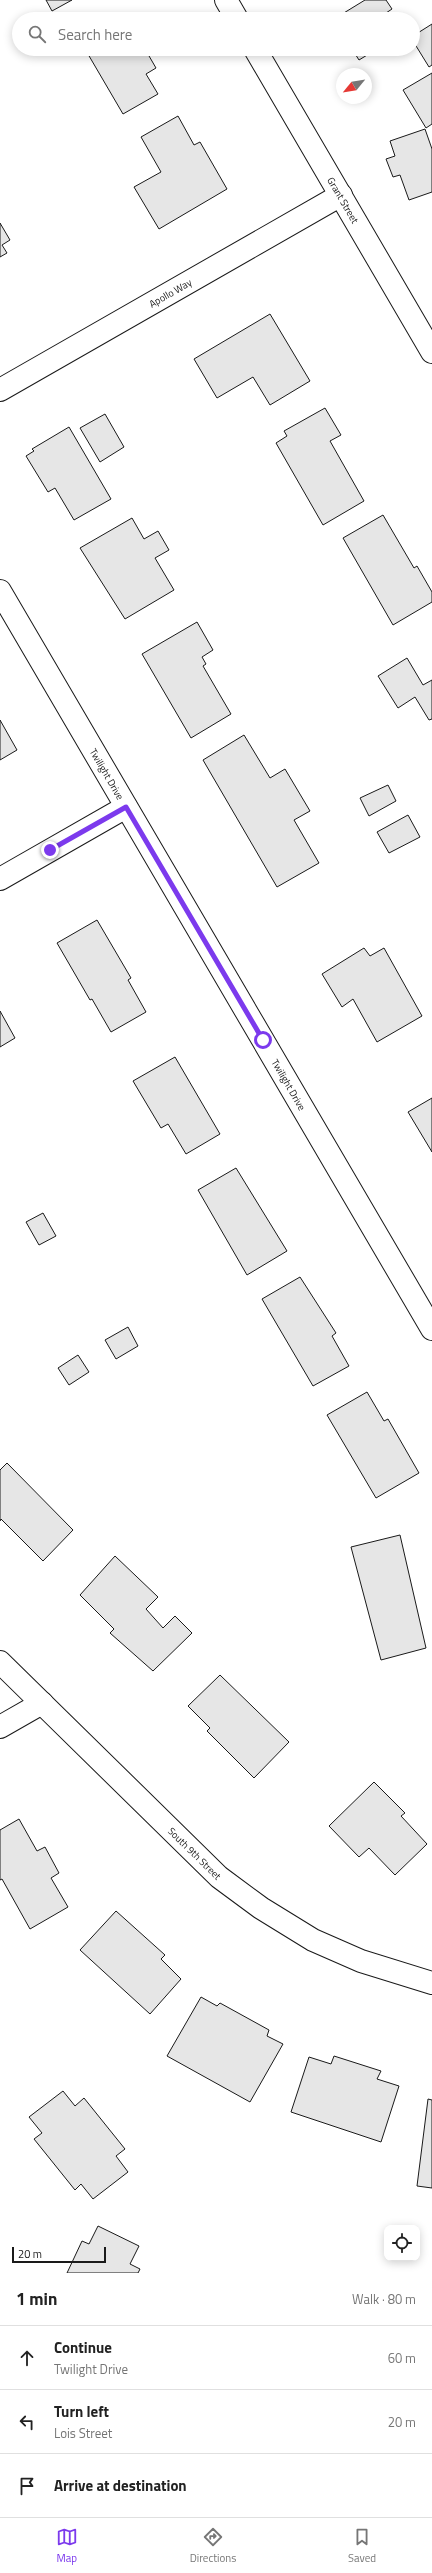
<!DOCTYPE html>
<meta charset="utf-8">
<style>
:root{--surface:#fff;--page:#f6f6f6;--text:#222;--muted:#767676;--line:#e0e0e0;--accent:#7c3aed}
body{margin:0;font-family:"Titillium Web",sans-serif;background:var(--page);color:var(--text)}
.controls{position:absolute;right:12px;bottom:12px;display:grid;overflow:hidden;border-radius:8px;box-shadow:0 2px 10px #0003}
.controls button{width:36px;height:36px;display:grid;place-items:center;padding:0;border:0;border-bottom:1px solid var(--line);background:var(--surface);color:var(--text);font:20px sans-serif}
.compass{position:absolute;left:336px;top:68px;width:36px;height:36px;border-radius:50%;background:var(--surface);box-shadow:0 2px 10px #0003;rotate:240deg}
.scale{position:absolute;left:12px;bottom:10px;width:94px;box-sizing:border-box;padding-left:4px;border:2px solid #1a1a1a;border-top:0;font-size:11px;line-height:14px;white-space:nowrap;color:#1a1a1a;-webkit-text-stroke:3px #fff;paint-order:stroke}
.stop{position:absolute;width:12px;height:12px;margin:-9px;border:3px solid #7c3aed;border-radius:50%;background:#fff}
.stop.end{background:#7c3aed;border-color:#fff;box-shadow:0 1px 4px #0008}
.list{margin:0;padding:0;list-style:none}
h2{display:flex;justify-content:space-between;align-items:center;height:52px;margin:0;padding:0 16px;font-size:17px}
h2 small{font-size:13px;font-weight:400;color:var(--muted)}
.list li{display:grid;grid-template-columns:26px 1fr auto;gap:12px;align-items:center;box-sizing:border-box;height:64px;padding:0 16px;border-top:1px solid var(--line)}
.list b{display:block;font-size:15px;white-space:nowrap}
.list p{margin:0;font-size:13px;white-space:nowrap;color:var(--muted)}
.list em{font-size:13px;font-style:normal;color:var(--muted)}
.icon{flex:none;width:22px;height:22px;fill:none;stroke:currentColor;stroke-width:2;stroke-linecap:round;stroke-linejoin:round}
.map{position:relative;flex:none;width:432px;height:2273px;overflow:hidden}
.search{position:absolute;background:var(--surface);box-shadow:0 2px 10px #0003;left:12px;right:12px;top:12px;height:44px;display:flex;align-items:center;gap:10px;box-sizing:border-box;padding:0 14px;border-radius:22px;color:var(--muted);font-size:15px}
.sheet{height:244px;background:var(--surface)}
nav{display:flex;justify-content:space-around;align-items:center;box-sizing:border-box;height:56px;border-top:1px solid var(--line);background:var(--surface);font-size:11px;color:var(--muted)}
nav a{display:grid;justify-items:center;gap:2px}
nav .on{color:var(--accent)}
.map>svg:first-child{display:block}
.building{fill:#e6e6e6;stroke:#1a1a1a}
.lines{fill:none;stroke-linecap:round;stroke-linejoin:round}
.minor-casing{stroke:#1a1a1a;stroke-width:24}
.minor{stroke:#fff;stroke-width:22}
.route{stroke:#7c3aed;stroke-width:5}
.labels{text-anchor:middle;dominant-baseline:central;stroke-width:3;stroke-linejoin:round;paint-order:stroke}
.street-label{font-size:10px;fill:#1a1a1a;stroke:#fff}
</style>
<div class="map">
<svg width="432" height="2273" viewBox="0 0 432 2273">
<rect width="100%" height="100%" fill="#fff"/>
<path class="building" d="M46,0H72L52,11Z
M365,0H386L392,9L386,13L390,19H334Z
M117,15L120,19H110Z
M432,24V65L429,67L413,41V36Z
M85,49H145L156,68L146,74L158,94L123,114Z
M352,49H377L359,60Z
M432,73V124L426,128L403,90Z
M178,116L194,145L200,142L227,189L159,229L134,187L161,172L141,137Z
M425,129L432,149V192L409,200L400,175L393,177L386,159L395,156L390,141Z
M0,223L10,240L2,245L7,253L0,257Z
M270,314L310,381L270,405L253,377L217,398L194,359Z
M325,408L341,435L330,441L364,501L323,525L276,443L287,436L284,431Z
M105,414L124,447L100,462L80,428Z
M69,427L111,499L74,520L55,488L48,492L26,456L34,451L32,449Z
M383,515L414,568L417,566L432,592V602L393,625L343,538Z
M132,518L144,539L158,531L169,550L155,558L174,590L125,619L80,548Z
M197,622L213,650L202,657L206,664L203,666L231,714L191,738L142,654Z
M407,658L423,685L432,680V719L429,720L415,697L398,708L378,676Z
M0,720L17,750L0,760Z
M244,735L270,778L285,769L310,811L294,820L319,863L277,887L203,760Z
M388,785L396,801L369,816L360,798Z
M408,815L420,837L389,853L377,832Z
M97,920L131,978L128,980L146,1012L111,1032L92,999L90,1000L57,943Z
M364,948L370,956L384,948L422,1016L377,1042L353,999L342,1007L322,974Z
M0,1011L15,1038L0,1047Z
M175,1057L220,1134L186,1154L168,1124L161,1128L133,1081Z
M432,1098V1152L408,1112Z
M236,1168L287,1251L247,1275L198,1190Z
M43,1213L56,1236L39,1245L26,1222Z
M300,1277L336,1333L332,1336L349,1366L313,1386L262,1299Z
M128,1327L138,1346L116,1359L105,1340Z
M78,1355L89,1372L69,1385L58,1368Z
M367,1392L384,1421L388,1419L419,1473L376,1498L327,1415Z
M7,1463L73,1530L43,1561L1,1519L0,1521V1470Z
M400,1535L426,1648L381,1660L351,1547Z
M115,1556L158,1597L146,1609L163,1628L175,1616L192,1633L153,1671L110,1633L114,1629L80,1595Z
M220,1675L289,1742L254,1778L207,1731L210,1728L188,1706Z
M374,1782L405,1813L401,1816L427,1844L395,1875L369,1848L359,1857L329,1826Z
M19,1819L37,1851L45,1847L59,1873L51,1878L68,1907L30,1929L2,1879L0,1880V1830Z
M116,1911L165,1955L161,1959L181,1979L150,2014L80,1950Z
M201,1997L217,2006L220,2003L269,2030L267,2036L283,2044L250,2102L167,2056Z
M334,2056L381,2071L377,2079L399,2086L381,2142L291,2112L309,2057L331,2064Z
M63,2091L75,2106L84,2098L125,2149L116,2156L128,2172L93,2199L81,2184L75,2190L34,2139L42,2133L29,2117Z
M428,2099L432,2100V2188L417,2186Z
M98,2226L139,2246L130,2264L140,2269L138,2273H67L82,2241L89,2244Z"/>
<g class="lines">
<g class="minor-casing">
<g id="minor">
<path d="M226,0L237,19"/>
<path id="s1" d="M255,49L432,352"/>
<path id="s2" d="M0,390L341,195"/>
<path id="s3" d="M0,591L432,1329"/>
<path d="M0,879L126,807"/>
<path id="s4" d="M0,1662L219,1877L261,1908L313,1940L361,1961L432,1983"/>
<path d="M0,1727L42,1703"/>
</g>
</g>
<use href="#minor" class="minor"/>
</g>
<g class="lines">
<path class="route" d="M50,850L126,807L263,1040"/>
</g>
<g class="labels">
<g class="street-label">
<text stroke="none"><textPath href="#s1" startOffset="175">Grant Street</textPath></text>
<text stroke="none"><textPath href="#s2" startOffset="196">Apollo Way</textPath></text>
<text stroke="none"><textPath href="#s3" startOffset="212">Twilight Drive</textPath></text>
<text stroke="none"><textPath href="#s3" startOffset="572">Twilight Drive</textPath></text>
<text stroke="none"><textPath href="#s4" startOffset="273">South 9th Street</textPath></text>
</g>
</g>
</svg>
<div class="controls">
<button><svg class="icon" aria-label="locate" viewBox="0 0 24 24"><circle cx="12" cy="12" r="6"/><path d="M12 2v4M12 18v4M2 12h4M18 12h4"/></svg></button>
</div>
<svg class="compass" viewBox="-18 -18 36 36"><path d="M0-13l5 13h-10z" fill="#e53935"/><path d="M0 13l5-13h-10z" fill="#767676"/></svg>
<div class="scale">20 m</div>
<div class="stop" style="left:263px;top:1040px"></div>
<div class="stop end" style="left:50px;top:850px"></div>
<div class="search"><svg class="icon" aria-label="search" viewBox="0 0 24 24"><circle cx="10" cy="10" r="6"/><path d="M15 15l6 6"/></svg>Search here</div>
</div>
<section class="sheet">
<h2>1 min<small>Walk · 80 m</small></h2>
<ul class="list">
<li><svg class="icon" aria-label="ahead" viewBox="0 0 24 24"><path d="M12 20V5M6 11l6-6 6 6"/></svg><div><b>Continue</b><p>Twilight Drive</p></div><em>60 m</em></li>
<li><svg class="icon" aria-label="left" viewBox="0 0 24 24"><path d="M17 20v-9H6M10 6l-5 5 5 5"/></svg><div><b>Turn left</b><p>Lois Street</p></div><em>20 m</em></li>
<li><svg class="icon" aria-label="arrive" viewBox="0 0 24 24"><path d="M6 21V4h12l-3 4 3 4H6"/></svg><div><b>Arrive at destination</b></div></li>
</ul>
</section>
<nav>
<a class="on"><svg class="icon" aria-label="map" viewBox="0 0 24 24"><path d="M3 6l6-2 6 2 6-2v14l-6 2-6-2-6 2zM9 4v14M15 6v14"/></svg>Map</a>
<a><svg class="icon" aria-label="directions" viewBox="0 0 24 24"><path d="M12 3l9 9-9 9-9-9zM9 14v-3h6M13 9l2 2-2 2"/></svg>Directions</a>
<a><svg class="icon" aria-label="saved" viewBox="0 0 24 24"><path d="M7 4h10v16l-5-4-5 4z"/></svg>Saved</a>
</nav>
